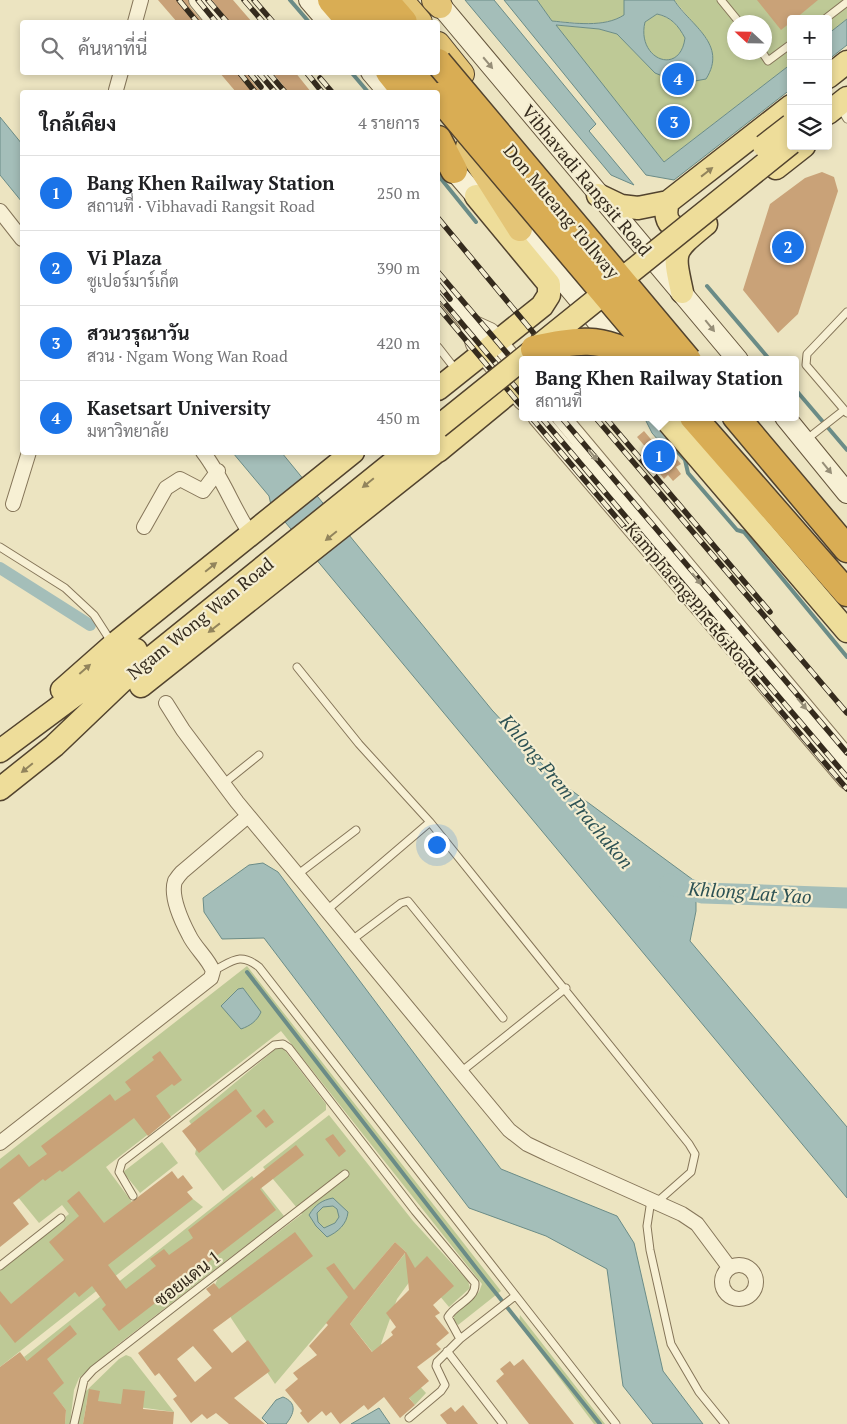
<!DOCTYPE html>
<html lang="th">
<meta charset="utf-8">
<style>
:root{--surface:#fff;--page:#f2f2f2;--text:#202124;--muted:#757577;--line:#e0e0e0;--accent:#1a73e8}
body{margin:0;font-family:"PT Serif",Sarabun,serif;background:var(--page);color:var(--text)}
.controls{position:absolute;right:15px;top:15px;display:grid;overflow:hidden;border-radius:5px;box-shadow:0 2px 8px #0003}
.controls button{width:45px;height:45px;display:grid;place-items:center;padding:0;border:0;border-bottom:1px solid var(--line);background:var(--surface);color:var(--text);font:25px sans-serif}
.compass{position:absolute;left:727px;top:15px;width:45px;height:45px;border-radius:50%;background:var(--surface);box-shadow:0 2px 8px #0003;rotate:292deg}
.you{position:absolute;left:436px;top:844px;width:18px;height:18px;margin:-12px;border:4px solid #fff;border-radius:50%;background:#1a73e8;box-shadow:0 0 0 8px #1a73e833}
.badge{display:grid;place-items:center;width:32px;height:32px;border-radius:50%;background:var(--accent);color:#fff;font-size:16px;font-weight:700}
.pin{position:absolute;translate:-50% -50%;border:2px solid #fff;box-shadow:0 1px 5px #0006}
.popup{position:absolute;left:519px;top:356px;width:280px;height:65px;box-sizing:border-box;display:grid;place-content:center;border-radius:5px;background:var(--surface);filter:drop-shadow(0 1px 4px #0005);font-size:16px;white-space:nowrap;color:var(--muted)}
.popup b{font-size:19px;color:var(--text)}
.popup::after{content:'';position:absolute;left:50%;top:100%;margin-left:-10px;border:10px solid transparent;border-top-color:var(--surface)}
.list{margin:0;padding:0;list-style:none}
h2{display:flex;justify-content:space-between;align-items:center;height:65px;margin:0;padding:0 20px;font-size:21px}
h2 small{font-size:16px;font-weight:400;color:var(--muted)}
.list li{display:grid;grid-template-columns:32px 1fr auto;gap:15px;align-items:center;box-sizing:border-box;height:75px;padding:0 20px;border-top:1px solid var(--line)}
.list b{display:block;font-size:19px;white-space:nowrap}
.list p{margin:0;font-size:16px;white-space:nowrap;color:var(--muted)}
.list em{font-size:16px;font-style:normal;color:var(--muted)}
.icon{flex:none;width:28px;height:28px;fill:none;stroke:currentColor;stroke-width:2;stroke-linecap:round;stroke-linejoin:round}
.map{position:relative;flex:none;width:847px;height:1424px;overflow:hidden}
.search{position:absolute;background:var(--surface);box-shadow:0 2px 8px #0003;left:20px;top:20px;width:420px;height:55px;display:flex;align-items:center;gap:12px;box-sizing:border-box;padding:0 18px;border-radius:5px;color:var(--muted);font-size:19px}
.panel{position:absolute;background:var(--surface);box-shadow:0 2px 8px #0003;left:20px;top:90px;width:420px;height:365px;border-radius:5px}
.map>svg:first-child{display:block}
.green{fill:#bec996;fill-rule:evenodd}
.water{fill:#a4beb9;stroke:#6b8c87;fill-rule:evenodd}
.lines{fill:none;stroke-linecap:round;stroke-linejoin:round}
.stream{stroke:#6b8c87;stroke-width:4}
.canal{stroke:#a4beb9;stroke-width:12}
.river{stroke:#a4beb9;stroke-width:21}
.building{fill:#c9a278;fill-rule:evenodd}
.service-casing{stroke:#857559;stroke-width:9}
.minor-casing{stroke:#857559;stroke-width:16}
.tertiary-casing{stroke:#857559;stroke-width:20}
.secondary-casing{stroke:#66563d;stroke-width:22}
.primary-casing{stroke:#52432e;stroke-width:25}
.trunk-casing{stroke:#52432e;stroke-width:26}
.motorway-casing{stroke:#52432e;stroke-width:29}
.service{stroke:#f7f0d4;stroke-width:7}
.minor{stroke:#f7f0d4;stroke-width:14}
.tertiary{stroke:#f7f0d4;stroke-width:18}
.secondary{stroke:#f7f0d4;stroke-width:20}
.primary{stroke:#eedd9a;stroke-width:22}
.trunk{stroke:#e4c577;stroke-width:24}
.motorway{stroke:#d9ad54;stroke-width:26}
.rail-casing{stroke:#352b1d;stroke-width:5.5}
.rail{stroke:#f4edd0;stroke-width:4;stroke-dasharray:11;stroke-linecap:butt}
.primary-bridge-casing{stroke:#52432e;stroke-width:25;stroke-linecap:butt}
.motorway-bridge-casing{stroke:#52432e;stroke-width:29;stroke-linecap:butt}
.primary-bridge{stroke:#eedd9a;stroke-width:22}
.motorway-bridge{stroke:#d9ad54;stroke-width:26}
.oneway{fill:#968e78}
.oneway2{fill:#92845c}
.labels{text-anchor:middle;dominant-baseline:central;stroke-width:4.5;stroke-linejoin:round;paint-order:stroke}
.street-label{font-size:18px;fill:#352b1d;stroke:#f4edd0}
.water-label{font-size:19px;font-style:italic;fill:#2d5254;stroke:#f4edd0}
</style>
<div class="map">
<svg width="847" height="1424" viewBox="0 0 847 1424">
<rect width="100%" height="100%" fill="#ece4c1"/>
<path class="green" d="M537,0H624V15C604,28 574,22 552,21Z
M674,0H847V19L828,34V19H791V64L664,162L555,25L599,29L617,34L655,73L707,39ZM734,22H764V52H734Z
M657,14C671,18 679,25 685,38C680,78 636,59 645,22Z
M247,966L501,1291L458,1325L454,1321V1316L479,1292L482,1284L281,1031L106,1167L132,1202L193,1199L203,1207L0,1367V1270L69,1214L62,1205L39,1223L0,1175V1159Z
M278,1047L283,1048L326,1104V1110L223,1191L195,1154L199,1136L189,1121Z
M329,1115L413,1221L468,1281L470,1288L449,1307L418,1270L397,1299L381,1344L426,1393L415,1405L350,1324L406,1252L395,1242L275,1384L231,1318L215,1285L218,1278L302,1214L263,1167Z
M162,1142L178,1163L140,1193L123,1172Z
M252,1176L284,1216L116,1346L79,1378L74,1390L70,1424H65L66,1410L24,1357Z
M520,1315L605,1424H594L519,1324Z
M126,1355L131,1357L174,1412L87,1400L83,1424H78L84,1393L119,1359Z"/>
<path class="water" d="M465,0H494L596,124L589,131L634,185L611,175Z
M504,0H537L552,21C574,23 604,28 624,15V0H674C691,26 728,44 706,79L695,81L672,80L655,73L617,34L599,29L556,25L664,162L791,64V89L674,180L646,175ZM657,14C671,17 678,25 685,38C680,77 636,59 645,22Z
M847,19V45L828,60V34Z
M0,117L22,144V202L0,175Z
M644,417H651L673,442L665,448L652,433Z
M233,453H282L492,710L556,779L696,882V911L690,941L847,1127V1198L271,505L269,496Z
M263,863L278,872L501,1169L617,1216L634,1243L663,1371L703,1424H653L623,1386L607,1269L546,1236L469,1208L264,938L222,939L204,912L203,898L249,865Z
M243,988L261,1012C257,1021 250,1026 241,1029L221,1006L238,989Z
M333,1198L348,1212C347,1224 338,1232 327,1237L316,1226L309,1215C315,1205 322,1200 333,1198ZM333,1206L337,1209L339,1217L335,1223L324,1228L318,1222L317,1213L323,1207Z
M283,1397C298,1403 294,1414 286,1424H268L262,1418L276,1400Z
M379,1408L390,1424H351Z"/>
<g class="lines">
<path class="stream" d="M290,0L309,22
M351,72L368,92
M438,175L476,222
M707,286L770,360
M795,389L847,450
M667,440L685,460L688,473L737,530L744,532L847,657
M247,972L487,1282L600,1424"/>
<path class="canal" d="M0,568L90,625"/>
<path class="river" d="M670,884L703,893L847,898"/>
</g>
<path class="building" d="M158,0H188L190,7L203,22H177Z
M212,0H233L252,22H226L224,15Z
M757,0H818L795,19H791V22L781,30Z
M219,72H248L250,79L261,92H236Z
M272,72H295L311,92H285L283,85Z
M822,172L834,177L838,191L798,314L778,333L743,290L770,204L805,178Z
M644,431L666,457L671,452L681,464L676,467L681,474L673,481L668,475L664,479L655,467L659,463L637,437Z
M160,1051L182,1080L174,1086L172,1084L156,1096L171,1117L148,1136L134,1118L62,1172L60,1170L45,1181L43,1179L13,1203L29,1224L0,1247V1169L19,1154L29,1167L47,1154L41,1146L110,1094L115,1101L131,1090L125,1082L154,1060L152,1057Z
M236,1089L252,1111L199,1153L182,1131Z
M264,1109L274,1122L266,1128L256,1116Z
M333,1134L346,1151L339,1157L325,1139Z
M296,1145L304,1155L260,1189L276,1210L119,1331L102,1309L106,1305L92,1286L79,1297L75,1292L15,1343L0,1324V1291L11,1304L64,1260L49,1242L79,1216L67,1201L79,1191L104,1223L172,1171L178,1179L183,1175L193,1188L187,1192L193,1199L108,1265L126,1289L156,1266L150,1259L164,1249L169,1255L193,1238L188,1230Z
M295,1232L313,1256L213,1330L232,1353L248,1340L270,1371L234,1398L265,1424H229L216,1413L207,1419L202,1414L191,1423L173,1399L177,1396L159,1373L155,1376L138,1353L211,1295L206,1289L214,1283L219,1289ZM193,1346L212,1368L195,1382L177,1359Z
M395,1242L406,1252L415,1268L427,1256L454,1286L433,1305L440,1313L435,1316L449,1333L436,1344L441,1349L417,1367L429,1381L409,1398L415,1405L400,1418L384,1397L368,1410L364,1405L340,1424L331,1412L326,1416L322,1411L308,1423L300,1413L302,1411L285,1390L298,1379L293,1373L317,1355L309,1346L328,1325L326,1323L348,1297L326,1268L334,1263L354,1290ZM405,1253L409,1290L386,1313L396,1327L391,1332L393,1335L372,1352L350,1324Z
M70,1325L77,1334L47,1359L64,1383L53,1393L66,1410L65,1424H0V1367L20,1352L27,1361Z
M523,1359L574,1424H529L496,1381L504,1374L500,1369L510,1361L514,1366Z
M89,1389L100,1391L98,1401L121,1404L123,1389L145,1391L143,1409L174,1412L173,1424H83Z
M463,1405L478,1424H447L440,1415L451,1407L455,1412Z"/>
<g class="lines">
<g class="service-casing">
<path id="service" d="M721,0L739,22
M825,19L847,2
M762,52L768,61L791,44
M844,114L847,119
M847,312L807,354L806,365L847,413
M438,347L456,370
M807,439L844,410
M0,547L65,588L94,615L112,643
M297,667L359,744L430,822
M223,784L259,755
M297,875L356,830
M327,910L430,822L689,1144L695,1154L691,1172L657,1202
M352,940L401,903L408,901L503,1018
M213,971C233,961 240,952 259,967L616,1424
M462,1071L566,988
M133,1196L119,1172L122,1162L274,1045L283,1044L289,1048L415,1211L475,1283C476,1300 455,1304 448,1317L460,1339L437,1362L436,1366L445,1385L441,1391L409,1418
M651,1200L647,1226L650,1250L671,1344L699,1392L725,1424
M0,1266L61,1218
M460,1339L515,1296
M447,1351L503,1424
M74,1424L84,1380L93,1370L345,1174"/>
</g>
<g class="minor-casing">
<path id="minor" d="M135,22L141,0
M116,90L121,72
M0,211L22,239
M203,452C223,478 233,508 251,535
M13,504L29,452
M144,527L166,488L180,479L203,491L218,471
M166,703L183,730L237,802L509,1130L527,1144L548,1154L682,1214L697,1224L729,1267
M0,1143L211,978L213,971C208,958 195,948 189,935C182,922 170,896 175,881C177,878 180,874 182,872L248,816
M722 1282a17 17 0 1 1 34 0a17 17 0 1 1-34 0Z"/>
</g>
<g class="tertiary-casing">
<path id="tertiary" d="M198,0L216,22
M258,72L275,92
M438,286L468,322L475,344L523,401
M468,322L490,332L523,372
M537,417L847,780
M561,417L847,758"/>
</g>
<g class="secondary-casing">
<path id="secondary" d="M309,0L328,22
M436,0L738,360
M371,72L388,92
M445,160L476,196L520,229L622,351
M785,417L847,493"/>
</g>
<g class="primary-casing">
<path id="primary" d="M828,77L847,62
M828,113L847,98
M776,168L804,146
M598,195L621,206L638,208L668,202L791,106
M668,202C661,227 678,233 700,227
M682,292C673,250 672,252 706,224
M438,389L542,306L549,295V284L476,196
M664,417L847,631
M438,451L523,381
M141,686L436,452
M62,690L113,645L353,452
M0,751L136,650
M0,789L54,746L121,682L406,452"/>
</g>
<g class="trunk-casing">
<path id="trunk" d="M401,0L420,22
M434,0L440,6
M438,44L462,74
M468,147L520,229"/>
</g>
<g class="motorway-casing">
<path id="motorway" d="M331,0L350,22
M357,0L376,22
M385,0L404,22
M389,72L405,92
M418,72L435,92
M438,139L454,170
M693,417L847,593
M736,417L847,549"/>
</g>
<use href="#service" class="service"/>
<use href="#minor" class="minor"/>
<use href="#tertiary" class="tertiary"/>
<use href="#secondary" class="secondary"/>
<use href="#primary" class="primary"/>
<use href="#trunk" class="trunk"/>
<use href="#motorway" class="motorway"/>
<g class="rail-casing">
<path id="rail" d="M179,0L197,22
M198,0L216,22
M208,0L227,22
M244,0L263,22
M254,0L273,22
M239,72L255,92
M249,72L261,87
M258,72L275,92
M268,72L285,92
M306,72L322,92
M320,78L332,92
M438,218L556,360
M438,272L523,372
M438,284L450,299
M438,295L523,396
M438,307L523,408
M531,417L847,789
M541,417L847,777
M561,417L847,753
M595,417L847,713
M605,417L770,612"/>
</g>
<use href="#rail" class="rail"/>
<g class="primary-bridge-casing">
<path id="primary-bridge" d="M764,146L791,125
M438,427L791,143"/>
</g>
<g class="motorway-bridge-casing">
<path id="motorway-bridge" d="M438,62L688,360
M438,96L661,360
M534,349C572,341 604,334 638,360"/>
</g>
<use href="#primary-bridge" class="primary-bridge"/>
<use href="#motorway-bridge" class="motorway-bridge"/>
</g>
<defs><path id="oneway-solid" d="M-6-.8H1V-3.2L6.5 0L1 3.2V.8H-6Z" transform="scale(1.25)"/></defs>
<g class="oneway">
<use href="#oneway-solid" transform="translate(488 63) rotate(50)"/>
<use href="#oneway-solid" transform="translate(710 326) rotate(51)"/>
<use href="#oneway-solid" transform="translate(593 455) rotate(50)"/>
<use href="#oneway-solid" transform="translate(827 468) rotate(51)"/>
<use href="#oneway-solid" transform="translate(697 579) rotate(50)"/>
<use href="#oneway-solid" transform="translate(802 704) rotate(50)"/>
</g>
<g class="oneway2">
<use href="#oneway-solid" transform="translate(707 172) rotate(-38)"/>
<use href="#oneway-solid" transform="translate(368 483) rotate(141)"/>
<use href="#oneway-solid" transform="translate(331 536) rotate(141)"/>
<use href="#oneway-solid" transform="translate(211 567) rotate(-39)"/>
<use href="#oneway-solid" transform="translate(214 628) rotate(142)"/>
<use href="#oneway-solid" transform="translate(85 669) rotate(-41)"/>
<use href="#oneway-solid" transform="translate(27 768) rotate(141)"/>
</g>
<g class="labels">
<g class="street-label">
<text transform="translate(587 180) rotate(50)">Vibhavadi Rangsit Road</text>
<text transform="translate(562 211) rotate(50)">Don Mueang Tollway</text>
<text transform="translate(692 599) rotate(50)">Kamphaeng Phet 6 Road</text>
<text transform="translate(200 618) rotate(-39)">Ngam Wong Wan Road</text>
<text transform="translate(187 1278) rotate(-38)">ซอยแดน 1</text>
</g>
<g class="water-label">
<text transform="translate(567 791) rotate(50)">Khlong Prem Prachakon</text>
<text transform="translate(750 892) rotate(4)">Khlong Lat Yao</text>
</g>
</g>
</svg>
<div class="controls">
<button>+</button>
<button>−</button>
<button><svg class="icon" aria-label="layers" viewBox="0 0 24 24"><path d="M12 4l9 5-9 5-9-5zM3 14l9 5 9-5"/></svg></button>
</div>
<svg class="compass" viewBox="-18 -18 36 36"><path d="M0-13l5 13h-10z" fill="#e53935"/><path d="M0 13l5-13h-10z" fill="#757577"/></svg>
<div class="you"></div>
<div class="pin badge" style="left:659px;top:456px">1</div>
<div class="popup"><b>Bang Khen Railway Station</b>สถานที่</div>
<div class="pin badge" style="left:788px;top:247px">2</div>
<div class="pin badge" style="left:674px;top:122px">3</div>
<div class="pin badge" style="left:678px;top:79px">4</div>
<div class="search"><svg class="icon" aria-label="search" viewBox="0 0 24 24"><circle cx="10" cy="10" r="6"/><path d="M15 15l6 6"/></svg>ค้นหาที่นี่</div>
<section class="panel">
<h2>ใกล้เคียง<small>4 รายการ</small></h2>
<ul class="list">
<li><span class="badge">1</span><div><b>Bang Khen Railway Station</b><p>สถานที่ · Vibhavadi Rangsit Road</p></div><em>250 m</em></li>
<li><span class="badge">2</span><div><b>Vi Plaza</b><p>ซูเปอร์มาร์เก็ต</p></div><em>390 m</em></li>
<li><span class="badge">3</span><div><b>สวนวรุณาวัน</b><p>สวน · Ngam Wong Wan Road</p></div><em>420 m</em></li>
<li><span class="badge">4</span><div><b>Kasetsart University</b><p>มหาวิทยาลัย</p></div><em>450 m</em></li>
</ul>
</section>
</div>
